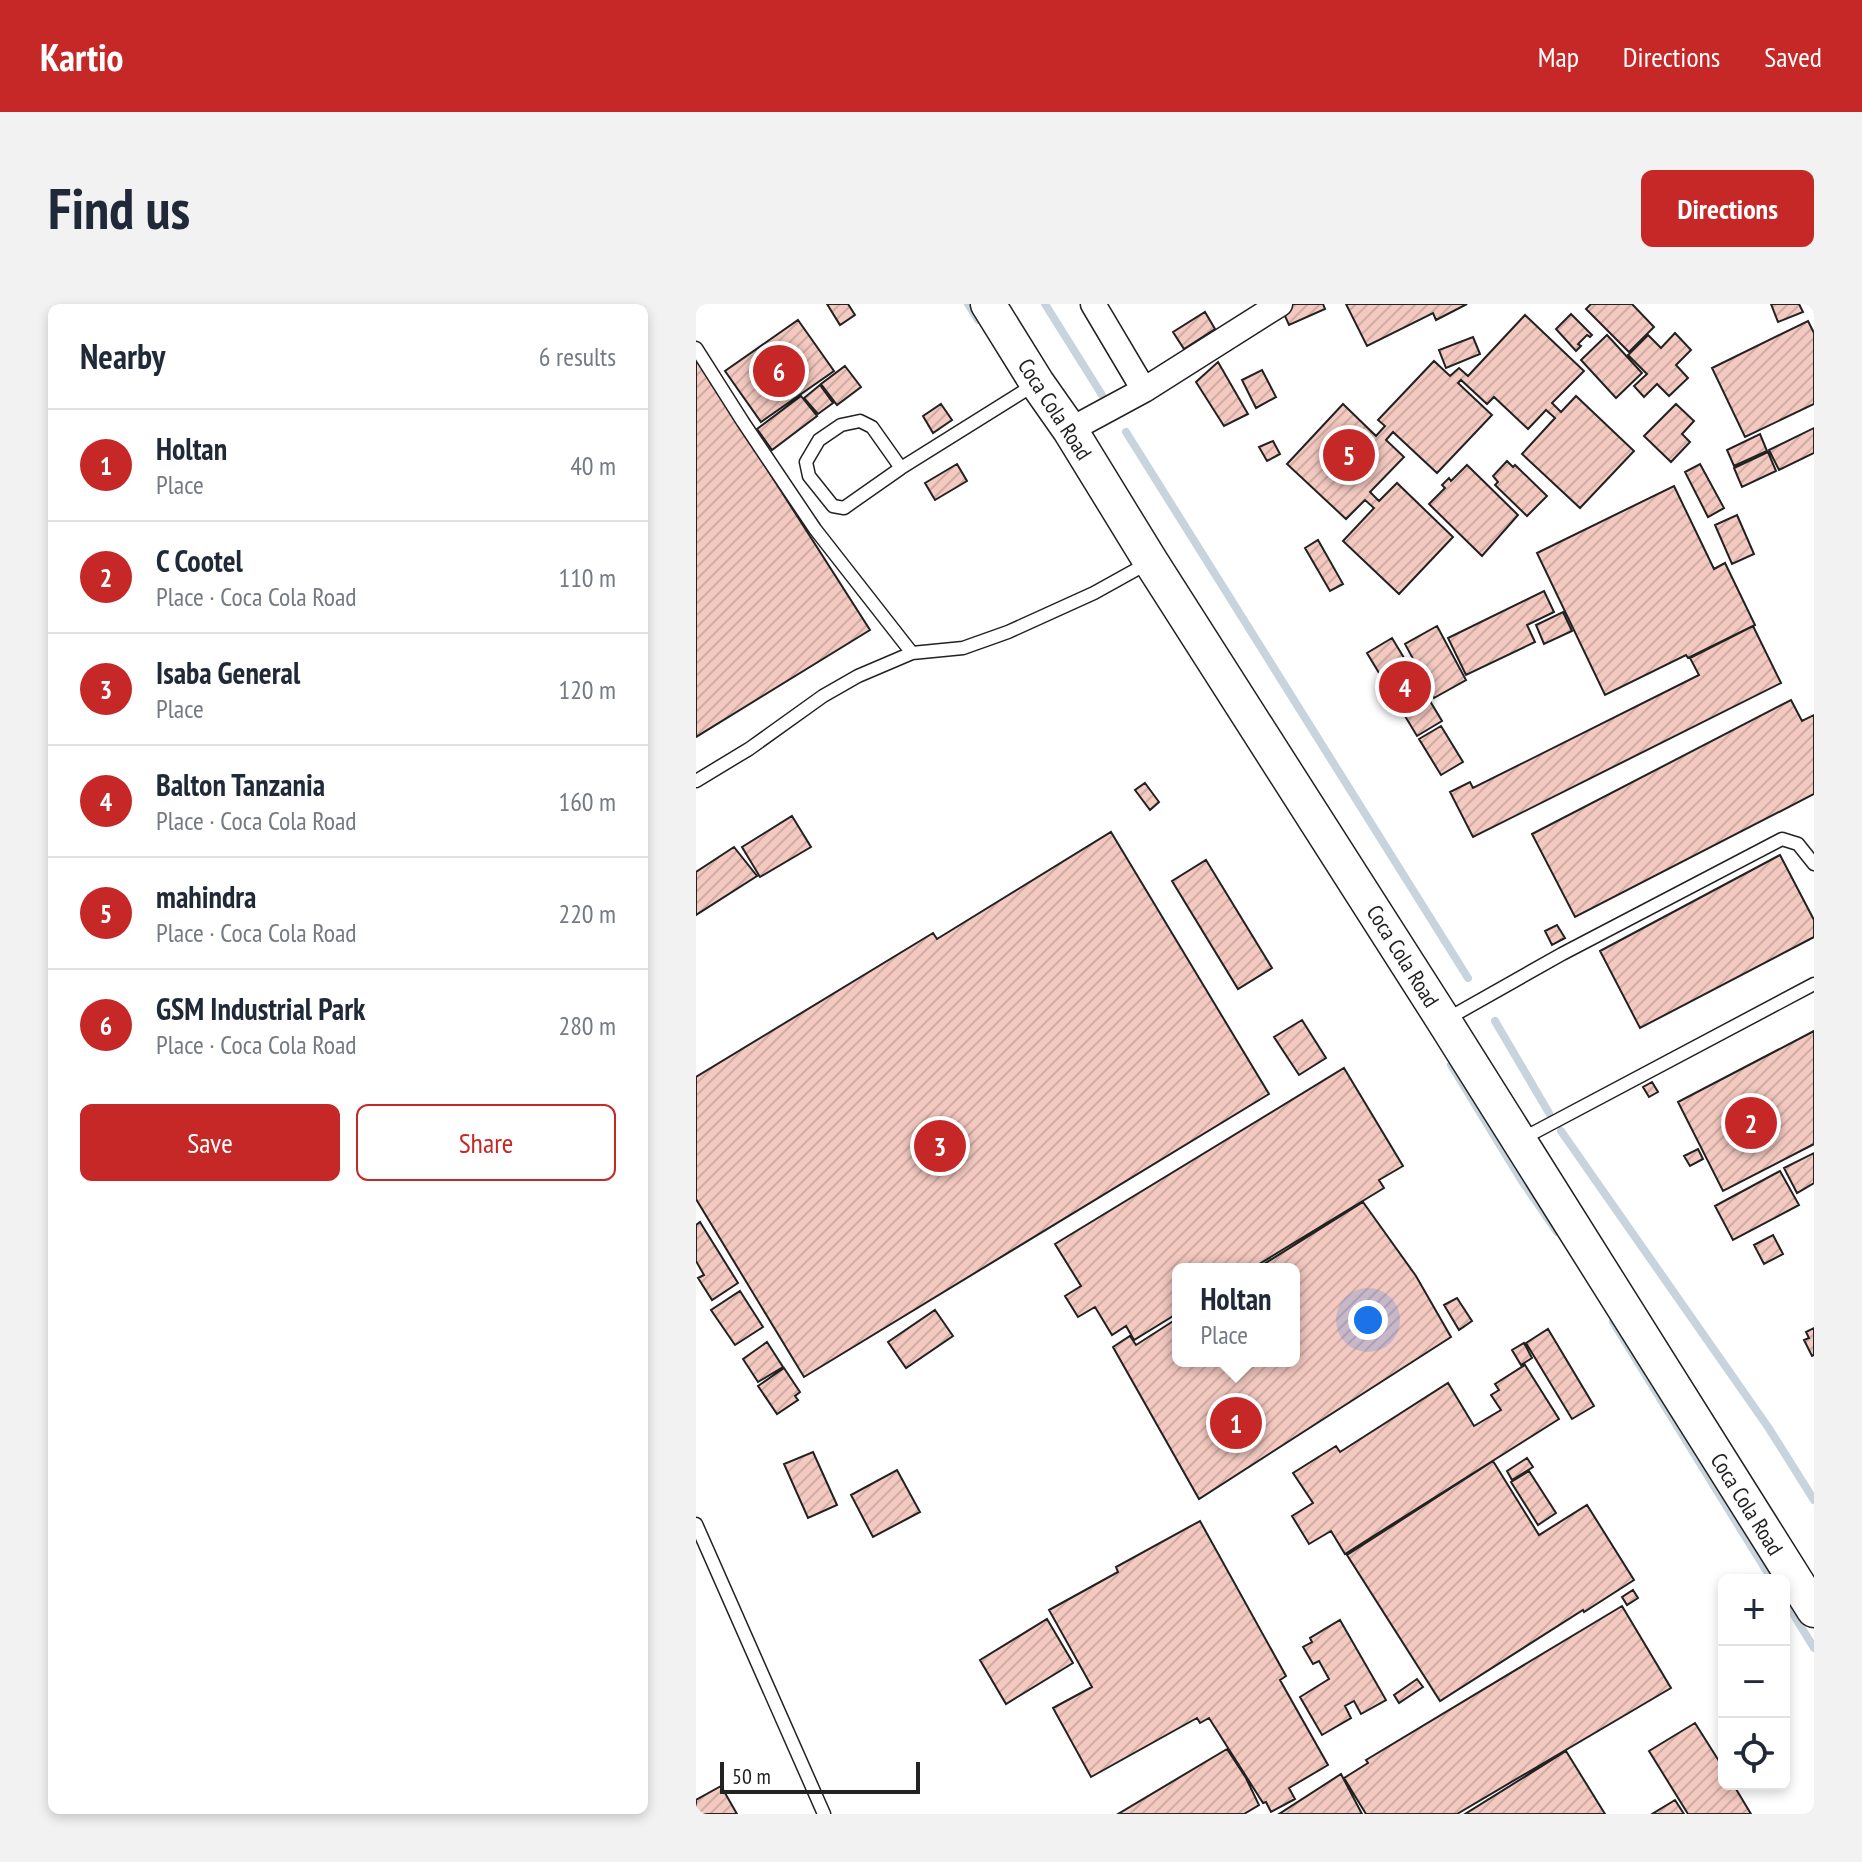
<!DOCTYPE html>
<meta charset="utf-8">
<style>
:root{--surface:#fff;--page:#f2f2f3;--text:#1f2937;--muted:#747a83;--line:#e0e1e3;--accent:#c62828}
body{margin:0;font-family:"PT Sans Narrow",sans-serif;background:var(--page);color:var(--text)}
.controls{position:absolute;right:24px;bottom:24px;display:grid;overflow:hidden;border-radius:12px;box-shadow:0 4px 12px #0003}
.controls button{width:72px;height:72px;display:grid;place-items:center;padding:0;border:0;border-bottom:2px solid var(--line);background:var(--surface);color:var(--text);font:40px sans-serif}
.scale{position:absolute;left:24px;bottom:20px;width:200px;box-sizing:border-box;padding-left:8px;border:4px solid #222;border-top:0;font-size:22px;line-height:28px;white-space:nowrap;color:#222;-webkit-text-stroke:6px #fff;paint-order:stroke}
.you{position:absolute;left:672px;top:1016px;width:28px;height:28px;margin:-20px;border:6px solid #fff;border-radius:50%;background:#1a73e8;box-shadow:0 0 0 12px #1a73e833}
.badge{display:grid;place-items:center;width:52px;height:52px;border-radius:50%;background:var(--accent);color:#fff;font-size:26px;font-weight:700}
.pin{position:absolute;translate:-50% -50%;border:4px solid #fff;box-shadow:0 2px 8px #0006}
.popup{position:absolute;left:476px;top:959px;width:128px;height:104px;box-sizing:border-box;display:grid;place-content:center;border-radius:12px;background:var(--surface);filter:drop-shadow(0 2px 6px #0005);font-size:26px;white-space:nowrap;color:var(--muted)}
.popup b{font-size:30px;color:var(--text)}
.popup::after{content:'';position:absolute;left:50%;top:100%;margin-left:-16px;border:16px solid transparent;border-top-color:var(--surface)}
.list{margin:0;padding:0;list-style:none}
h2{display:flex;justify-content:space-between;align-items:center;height:104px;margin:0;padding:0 32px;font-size:34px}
h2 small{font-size:26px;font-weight:400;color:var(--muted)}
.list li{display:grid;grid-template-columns:52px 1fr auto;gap:24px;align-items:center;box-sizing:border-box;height:112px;padding:0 32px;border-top:2px solid var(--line)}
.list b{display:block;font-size:30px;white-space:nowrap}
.list p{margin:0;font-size:26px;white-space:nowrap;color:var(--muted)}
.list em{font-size:26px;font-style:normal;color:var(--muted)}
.actions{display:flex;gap:16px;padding:24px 32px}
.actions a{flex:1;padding:18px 0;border:2px solid var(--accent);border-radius:12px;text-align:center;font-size:28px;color:var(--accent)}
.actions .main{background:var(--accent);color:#fff}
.icon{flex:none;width:44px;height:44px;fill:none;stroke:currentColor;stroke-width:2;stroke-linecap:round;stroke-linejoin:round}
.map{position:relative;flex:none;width:1118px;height:1510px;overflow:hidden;border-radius:12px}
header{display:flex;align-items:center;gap:48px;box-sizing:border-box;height:112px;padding:0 40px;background:var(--accent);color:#fff}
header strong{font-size:38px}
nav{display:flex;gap:44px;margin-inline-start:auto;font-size:28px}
.intro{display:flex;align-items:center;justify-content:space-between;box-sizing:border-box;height:192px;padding:0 48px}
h1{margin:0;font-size:56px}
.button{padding:20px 36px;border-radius:12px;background:var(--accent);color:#fff;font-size:28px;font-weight:700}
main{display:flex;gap:48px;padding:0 48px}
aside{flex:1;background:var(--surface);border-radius:12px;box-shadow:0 4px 12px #0003}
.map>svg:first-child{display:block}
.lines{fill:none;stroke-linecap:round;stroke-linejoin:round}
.stream{stroke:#c7d3dd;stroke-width:8}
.building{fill:url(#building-hatch);stroke:#222;stroke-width:2}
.lane-casing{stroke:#222;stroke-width:15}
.street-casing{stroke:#222;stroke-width:27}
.secondary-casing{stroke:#222;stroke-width:37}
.lane{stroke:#fff;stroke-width:12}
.street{stroke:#fff;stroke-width:24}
.secondary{stroke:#fff;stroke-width:34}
.labels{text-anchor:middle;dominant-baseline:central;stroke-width:6;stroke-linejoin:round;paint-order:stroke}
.street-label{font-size:22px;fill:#222;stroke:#fff}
</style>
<header>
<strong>Kartio</strong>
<nav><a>Map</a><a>Directions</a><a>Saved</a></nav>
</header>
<div class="intro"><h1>Find us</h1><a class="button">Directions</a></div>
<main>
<aside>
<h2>Nearby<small>6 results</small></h2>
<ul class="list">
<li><span class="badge">1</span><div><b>Holtan</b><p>Place</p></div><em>40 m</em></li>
<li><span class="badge">2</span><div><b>C Cootel</b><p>Place · Coca Cola Road</p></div><em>110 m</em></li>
<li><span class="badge">3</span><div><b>Isaba General</b><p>Place</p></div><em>120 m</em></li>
<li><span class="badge">4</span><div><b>Balton Tanzania</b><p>Place · Coca Cola Road</p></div><em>160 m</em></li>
<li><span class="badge">5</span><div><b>mahindra</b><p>Place · Coca Cola Road</p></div><em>220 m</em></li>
<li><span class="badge">6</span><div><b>GSM Industrial Park</b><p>Place · Coca Cola Road</p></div><em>280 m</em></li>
</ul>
<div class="actions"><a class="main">Save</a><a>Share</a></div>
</aside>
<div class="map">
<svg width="1118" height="1510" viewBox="0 0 1118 1510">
<defs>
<pattern id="building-hatch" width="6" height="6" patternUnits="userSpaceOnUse" patternTransform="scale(2)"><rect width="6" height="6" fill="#f3c9c0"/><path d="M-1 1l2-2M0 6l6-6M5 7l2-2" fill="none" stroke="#d0aca5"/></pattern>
</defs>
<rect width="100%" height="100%" fill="#fff"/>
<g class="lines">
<path class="stream" d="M272,0L282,16
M349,0L406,91
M430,128L772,674
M799,717L853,809
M755,761L824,874L861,928
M865,827L1072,1123L1118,1196
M917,1018L1076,1276
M1088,1295L1118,1344"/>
</g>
<path class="building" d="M131,0H152L159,11L144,21Z
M591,0H627L629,5L593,21L585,3Z
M650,0H771L740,16L737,9L671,42Z
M895,0H936L958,23L933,48L890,5Z
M1075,0H1103L1107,8L1082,18Z
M509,8L519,25L488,45L477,28Z
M875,10L896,31L894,33L891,31L882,40L885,42L880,47L860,25Z
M829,11L888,67L856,99L865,108L880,92L938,147L884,204L826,150L859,114L850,106L832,125L798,93L791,100L765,76L762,79L796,111L741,169L697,128L690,136L708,153L674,188L683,197L701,179L757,233L703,290L647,237L678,204L669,196L650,215L591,160L647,100L680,132L689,122L682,116L738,57L754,72L763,64L772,72Z
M102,16L138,67L65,118L29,67Z
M1112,17L1118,29V100L1049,133L1016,64Z
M979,29L995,46L980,61L992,74L973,92L961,80L948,93L938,82L951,70L932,51L952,31L965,44Z
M911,31L946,69L920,94L885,56Z
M777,33L784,50L750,64L743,46Z
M0,54L174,326L0,433Z
M522,58L552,110L528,122L500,78Z
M149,62L165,83L141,101L125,80Z
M566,66L580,93L560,104L546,76Z
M124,81L137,99L122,110L108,94Z
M105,92L121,112L76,146L61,125Z
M245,100L256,116L237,129L227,112Z
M980,100L998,117L986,130L994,138L975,158L948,132Z
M1118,124V149L1083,166L1073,146Z
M1064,130L1071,147L1038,162L1031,146Z
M577,137L584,150L571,157L563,143Z
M1072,148L1080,167L1046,183L1038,164Z
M811,157L817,163L819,161L851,192L831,212L799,181L802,178L797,172Z
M261,160L271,177L239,196L229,179Z
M1004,160L1028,204L1012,213L989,168Z
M771,161L822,211L786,252L733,200L749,184L746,181L753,174L755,177Z
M978,182L1018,265L1029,259L1059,321L992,354L990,351L909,391L841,249Z
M1041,211L1058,250L1036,260L1019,221Z
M622,236L647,280L634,287L609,244Z
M848,287L858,308L831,321L839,338L770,371L752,334Z
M867,308L876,327L848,340L840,321Z
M741,322L770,376L738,394L709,340Z
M1057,322L1085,379L777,533L754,488L774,478L777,484L1003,371L994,354Z
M696,334L746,417L721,432L671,349Z
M1095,396L1106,417L1118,411V490L879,613L836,530Z
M745,422L767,458L745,471L723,435Z
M449,479L463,498L454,506L439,486Z
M96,512L115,543L64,573L46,543Z
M415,528L573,790L108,1073L0,895V773L237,629L241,635Z
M38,543L61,572L0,611V568Z
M1084,551L1118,616V633L944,724L904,647Z
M510,556L576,664L542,685L476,577Z
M861,621L869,634L856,641L849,627Z
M606,716L630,754L603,771L578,733Z
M1118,727V840L1027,887L982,798Z
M648,764L707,862L683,876L688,884L555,965H482V1009L438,1036L430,1022L416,1031L399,1003L382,1013L369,992L385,982L359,940Z
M956,778L962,788L953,793L947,783Z
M1002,845L1007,855L994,862L988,852Z
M1118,849V879L1101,889L1088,864Z
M1084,867L1103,901L1037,936L1019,902Z
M667,898L720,972L755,1033L503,1195L417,1043L434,1032L440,1041L482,1014V1057H598V965H560Z
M4,918L42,979L16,996L2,974L8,971L0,957V921Z
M1077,931L1087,950L1068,960L1058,941Z
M44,987L67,1023L39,1041L15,1006Z
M761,994L776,1017L763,1026L748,1001Z
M239,1006L257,1032L210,1064L192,1038Z
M1118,1024V1051L1116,1052L1108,1036L1113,1034L1110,1028Z
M852,1025L898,1102L876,1115L830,1039Z
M71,1038L87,1063L62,1078L47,1055Z
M828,1039L836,1054L825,1061L816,1046Z
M829,1061L863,1115L649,1250L635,1227L613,1240L596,1212L617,1199L597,1169L640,1142L644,1148L752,1079L778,1122L805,1106L795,1091L803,1086L799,1080Z
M88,1064L104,1088L99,1092L102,1096L81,1110L62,1082Z
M117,1148L141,1201L112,1214L88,1160Z
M831,1154L837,1163L816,1176L811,1167Z
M797,1157L843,1231L891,1201L938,1276L888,1308L887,1306L744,1397L651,1251Z
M201,1166L224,1208L177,1233L155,1191Z
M833,1167L860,1209L842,1221L815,1178Z
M504,1217L590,1372L584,1376L632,1461L593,1484L599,1495L575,1508L570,1498L567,1499L513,1414L504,1419L501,1414L395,1473L357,1404L396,1383L353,1306L422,1268L420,1263Z
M937,1286L942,1294L931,1301L926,1293Z
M926,1302L975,1384L761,1510H670L648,1474L672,1459L670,1456Z
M351,1315L377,1359L310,1400L284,1356Z
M644,1316L690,1396L665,1410L658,1397L649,1402L655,1414L626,1431L604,1393L633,1375L623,1357L617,1360L607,1343L616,1338L614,1334Z
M721,1375L727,1383L703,1399L698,1391Z
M999,1419L1028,1465V1480H1037L1055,1510H992L953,1447Z
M531,1445L550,1474L563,1501L548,1510H422Z
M870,1447L909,1510H769Z
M645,1470L666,1510H583Z
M25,1482L41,1510H0V1496Z
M979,1496L988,1510H956Z"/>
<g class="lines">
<g class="lane-casing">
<path id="lane" d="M0,44L47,118L119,225L216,349
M205,164L176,123L164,117L145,121L123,136L110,158L113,172L137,202L148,204L205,164L341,79
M0,477L53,445L127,392L162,372L216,349L267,344L312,328L398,289L452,259
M751,715L866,650L1086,535L1102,540L1118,560
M824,836L1118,680
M0,1220L128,1510"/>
</g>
<g class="street-casing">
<path id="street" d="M397,0L448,86
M374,126L448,86L584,0"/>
</g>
<g class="secondary-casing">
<path id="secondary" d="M292,0L341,79L374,126L455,258L748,717L1118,1306"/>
</g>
<use href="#lane" class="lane"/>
<use href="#street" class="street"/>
<use href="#secondary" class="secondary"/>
</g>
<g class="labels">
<g class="street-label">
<text transform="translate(359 105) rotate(57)">Coca Cola Road</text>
<text transform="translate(707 652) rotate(58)">Coca Cola Road</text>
<text transform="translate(1051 1200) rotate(58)">Coca Cola Road</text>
</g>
</g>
</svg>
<div class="controls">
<button>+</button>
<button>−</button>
<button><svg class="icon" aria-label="locate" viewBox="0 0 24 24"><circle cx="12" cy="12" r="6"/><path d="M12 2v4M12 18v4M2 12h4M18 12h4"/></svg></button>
</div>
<div class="scale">50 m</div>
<div class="you"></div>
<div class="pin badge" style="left:540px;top:1119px">1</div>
<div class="popup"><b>Holtan</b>Place</div>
<div class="pin badge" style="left:1055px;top:819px">2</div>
<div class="pin badge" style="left:244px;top:842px">3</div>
<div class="pin badge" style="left:709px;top:383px">4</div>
<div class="pin badge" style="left:653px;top:151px">5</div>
<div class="pin badge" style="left:83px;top:67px">6</div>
</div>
</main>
